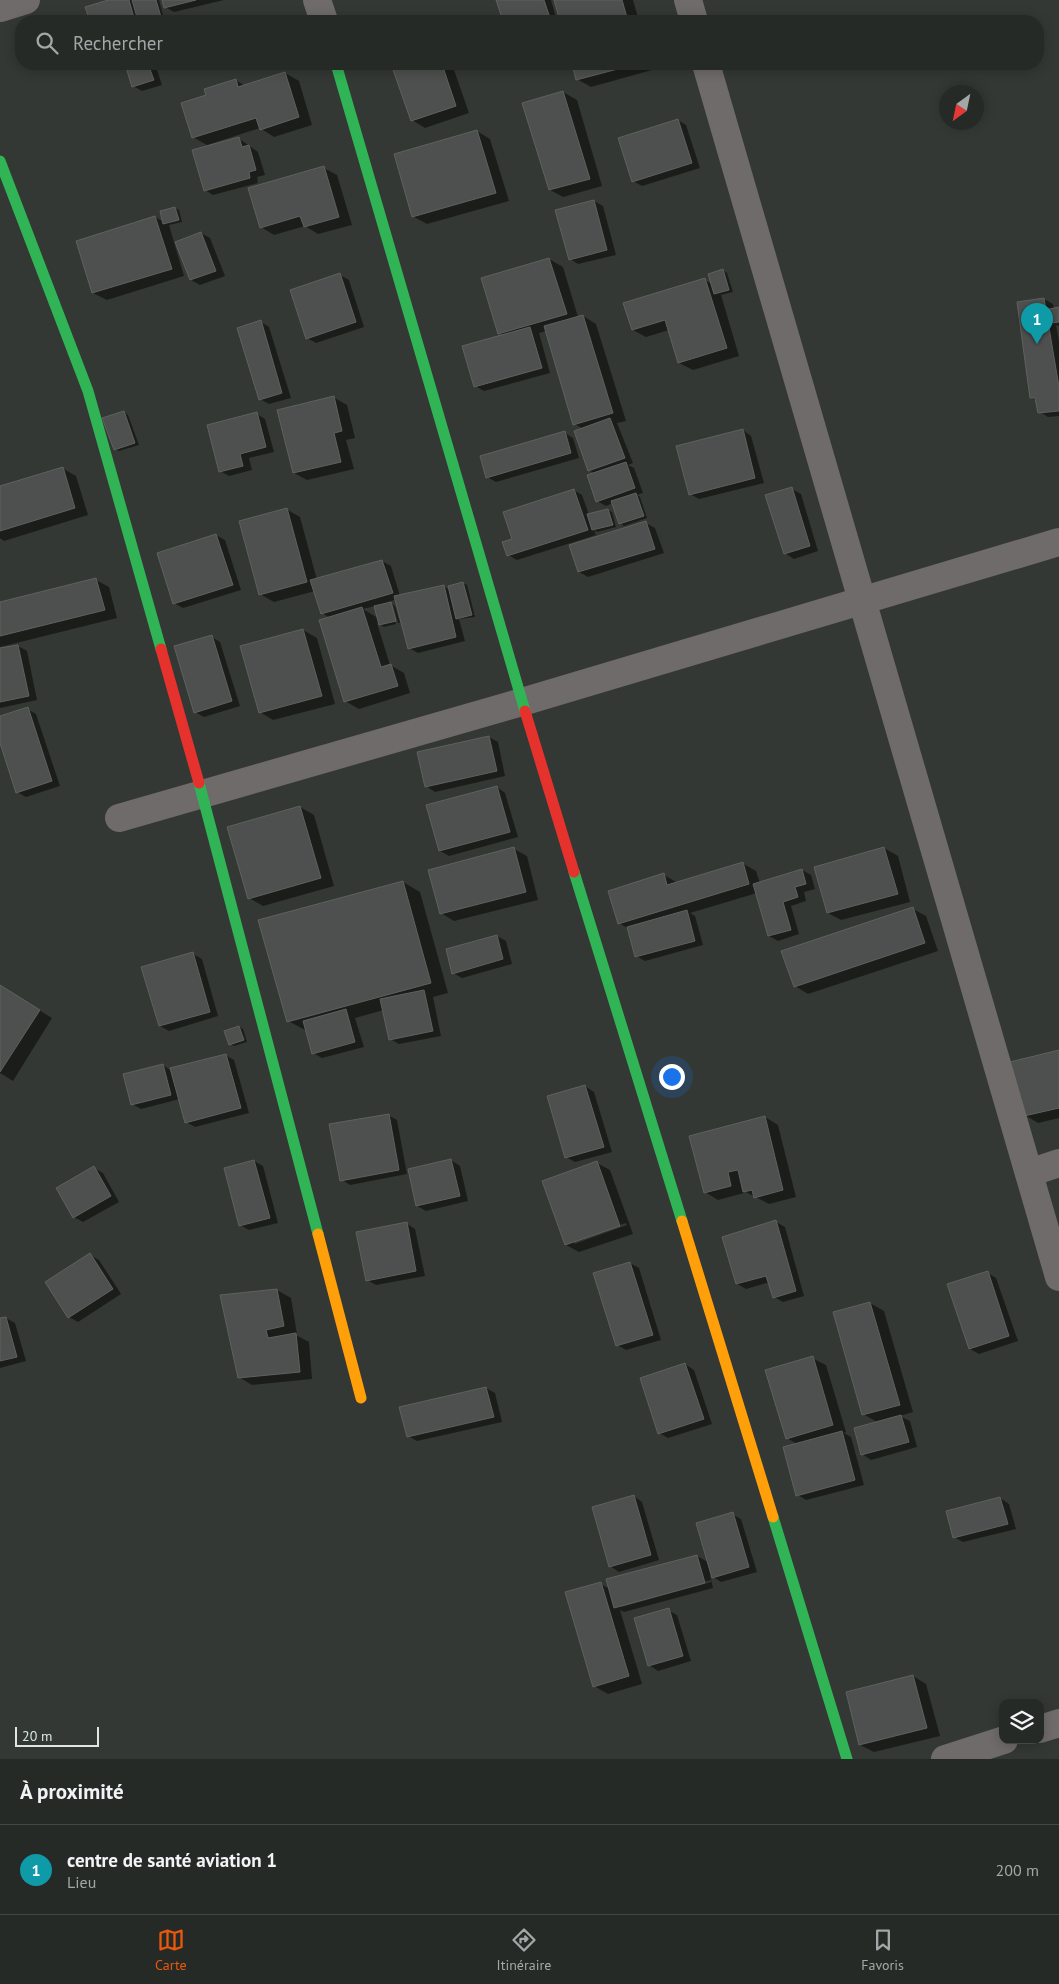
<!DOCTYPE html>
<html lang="fr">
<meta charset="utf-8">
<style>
:root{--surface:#262a27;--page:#2e322f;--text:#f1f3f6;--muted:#a4a7a7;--line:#424644;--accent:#ea580c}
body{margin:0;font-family:"PT Sans",sans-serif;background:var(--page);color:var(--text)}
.controls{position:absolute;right:15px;bottom:15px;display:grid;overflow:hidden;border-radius:10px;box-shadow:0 2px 12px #0003}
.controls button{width:45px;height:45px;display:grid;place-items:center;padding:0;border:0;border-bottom:1px solid var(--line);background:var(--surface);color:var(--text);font:25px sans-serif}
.compass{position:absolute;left:939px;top:85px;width:45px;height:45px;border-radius:50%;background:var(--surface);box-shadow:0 2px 12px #0003;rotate:213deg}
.scale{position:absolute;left:15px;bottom:12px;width:84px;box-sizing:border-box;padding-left:5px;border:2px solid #e0e5e1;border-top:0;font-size:14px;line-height:18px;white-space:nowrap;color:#e0e5e1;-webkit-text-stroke:4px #313a33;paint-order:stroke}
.you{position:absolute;left:671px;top:1076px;width:18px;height:18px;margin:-12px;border:4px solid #fff;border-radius:50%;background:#1a73e8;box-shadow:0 0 0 8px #1a73e833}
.badge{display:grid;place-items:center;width:32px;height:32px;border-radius:50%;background:var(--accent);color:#fff;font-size:16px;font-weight:700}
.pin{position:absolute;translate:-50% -41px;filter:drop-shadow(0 1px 2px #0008)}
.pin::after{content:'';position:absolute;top:26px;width:18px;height:15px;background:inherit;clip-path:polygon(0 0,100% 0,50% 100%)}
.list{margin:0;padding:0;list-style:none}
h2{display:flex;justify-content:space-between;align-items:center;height:65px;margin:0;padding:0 20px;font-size:21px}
h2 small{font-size:16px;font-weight:400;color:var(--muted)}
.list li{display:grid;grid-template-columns:32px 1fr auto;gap:15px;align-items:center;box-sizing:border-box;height:90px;padding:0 20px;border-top:1px solid var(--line)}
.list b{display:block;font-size:19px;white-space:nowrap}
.list p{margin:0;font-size:16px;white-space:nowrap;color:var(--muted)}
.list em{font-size:16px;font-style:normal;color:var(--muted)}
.icon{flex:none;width:28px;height:28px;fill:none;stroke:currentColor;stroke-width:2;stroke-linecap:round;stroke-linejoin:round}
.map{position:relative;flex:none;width:1059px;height:1759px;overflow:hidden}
.search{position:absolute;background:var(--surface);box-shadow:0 2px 12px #0003;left:15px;right:15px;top:15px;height:55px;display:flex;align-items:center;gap:12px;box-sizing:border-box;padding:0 18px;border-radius:20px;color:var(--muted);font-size:19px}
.sheet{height:155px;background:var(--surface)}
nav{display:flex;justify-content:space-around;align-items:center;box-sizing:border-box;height:70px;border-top:1px solid var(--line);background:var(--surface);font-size:14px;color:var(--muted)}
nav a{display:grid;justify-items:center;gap:2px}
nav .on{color:var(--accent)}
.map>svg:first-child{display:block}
.shadow{fill:#0007;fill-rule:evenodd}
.building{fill:#4d504e;stroke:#5e625f}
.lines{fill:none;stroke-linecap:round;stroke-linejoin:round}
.street{stroke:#6f6b6a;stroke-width:28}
.fast{stroke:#30b455;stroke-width:11}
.slow{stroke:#ff9f0a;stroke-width:11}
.jam{stroke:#e5322d;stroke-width:11}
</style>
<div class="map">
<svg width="1059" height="1759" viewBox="0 0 1059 1759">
<rect width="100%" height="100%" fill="#333834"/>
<path class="shadow" d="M113,0H159L164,19L155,21H91L87,7Z
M163,0H224L174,12L165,7Z
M498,0H551L557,21H504Z
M555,0H633L639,21H561Z
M126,64H155L162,85L142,91L133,86Z
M392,64H452L469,113L425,128L412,120Z
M573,64H650L652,70L591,87L577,79Z
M285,73L299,81L312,125L274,137L260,128L207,145L193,137L207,96L236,80L245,86Z
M563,92L577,100L602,186L563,197L550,190Z
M678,120L686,125L700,168L642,186L633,181Z
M477,131L490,139L509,201L427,224L414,217Z
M238,138L258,152L265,175L257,177L258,183L213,195L205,190Z
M324,168L337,175L352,225L318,234L305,226L274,235L261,227Z
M594,201L603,206L616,255L578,264L570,259Z
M175,208L179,210L182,222L169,225L184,276L107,300L93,293L155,217L164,222Z
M201,233L210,238L225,276L200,285L191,280L177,242Z
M549,259L563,267L578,317L583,316L596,324L626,421L617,423L633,463L628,465L634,468L643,493L637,495L640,497L647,518L624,526L620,523L613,503L606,506L597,501L595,474L589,470L583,429L575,424L546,331L539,333L550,373L484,391L475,386L504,336L499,333Z
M723,270L727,273L733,292L721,295L739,356L693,370L679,363L669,330L646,337L633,330L705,280L712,284Z
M340,275L349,280L364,327L316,343L307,338Z
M1044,299L1053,304L1054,309L1059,308V326L1056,325L1059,341V416L1048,417L1040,412L1037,401L1031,398Z
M261,322L269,327L291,398L269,404L260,399Z
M333,397L347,405L355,438L346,440L354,469L307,480L294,473Z
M124,412L128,415L139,445L119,451L115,449Z
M257,414L265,419L274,452L249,458L252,470L229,476L220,471Z
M743,430L751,436L764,483L699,499L690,494Z
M565,433L573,438L579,458L496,482L487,477Z
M62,468L76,476L88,515L4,541L0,538V487Z
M792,489L801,494L818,551L794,559L785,553Z
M574,490L582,495L589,515L608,510L612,512L616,527L597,532L594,530L596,535L517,560L508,555L513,540Z
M286,509L300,517L317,580L382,561L391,566L400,596L443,586L450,590L462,583L467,585L475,617L459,619L465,641L418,653L409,648L397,599L388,602L393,605H391L396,624L384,627L377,623L390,665L404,673L410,693L359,709L345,701L330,618L322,613L315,591L274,602L260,594ZM375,606L378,618L363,609Z
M646,523L655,528L664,553L588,577L579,572Z
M216,535L225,540L241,590L183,608L174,603Z
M96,580L109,587L117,618L0,647V603Z
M393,605L395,606L400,623H398Z
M303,630L317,638L335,704L273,720L260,712Z
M212,637L220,642L240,706L204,717L195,712Z
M18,646L27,651L37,700L0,708V650Z
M27,709L36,714L60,786L26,797L17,792L0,740V718Z
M489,737L498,742L505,776L435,792L426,786Z
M497,787L505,793L518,837L449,856L440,851Z
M300,807L314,815L334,886L263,906L249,898Z
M884,848L898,856L910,902L841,920L828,913Z
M514,849L527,856L538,900L454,921L441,913Z
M742,863L756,871L760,883L802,870L811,875L815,889L804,892L806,901L791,906L799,934L778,941L769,936L757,893L690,913L695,916L703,945L645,961L636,956L629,929L619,923L664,875L678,883Z
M403,882L420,892L448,993L433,997L441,1036L399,1044L390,1039L384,1010L355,1018L364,1047L322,1058L313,1053L307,1031L288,1021Z
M913,909L926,916L938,951L808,994L795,986Z
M497,936L506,941L512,964L462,978L453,973Z
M193,954L202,959L218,1016L169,1031L160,1026Z
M0,986L52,1018L13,1081L0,1073Z
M239,1027L243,1029L247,1042L234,1046L230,1044Z
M1059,1052V1118L1038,1123L1025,1115Z
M225,1055L234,1060L249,1113L195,1127L186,1122L180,1099L141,1109L132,1104L163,1065L170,1070Z
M585,1086L594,1092L612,1152L575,1162L566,1157Z
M388,1115L397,1120L407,1174L350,1185L342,1180Z
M765,1117L778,1125L796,1197L769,1204L744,1191V1193L718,1200L705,1192Z
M451,1160L460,1166L468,1201L426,1211L417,1206Z
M254,1161L263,1166L278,1223L249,1230L240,1225Z
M597,1163L610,1170L633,1234L579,1252L566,1245ZM626,1223L627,1225L574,1244V1241Z
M94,1168L103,1173L119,1202L83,1222L74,1217Z
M776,1222L785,1227L804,1296L783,1302L774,1297L770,1282L746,1289L737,1284Z
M406,1223L415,1229L425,1276L376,1285L367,1280Z
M90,1255L99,1260L121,1294L78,1322L69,1317Z
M630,1263L639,1268L661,1340L626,1350L617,1345Z
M988,1273L996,1278L1018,1341L979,1354L970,1349Z
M277,1290L291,1298L297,1334H294L309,1342L312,1379L252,1385L239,1377Z
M870,1303L884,1311L913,1412L900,1416L910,1421L917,1447L871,1460L862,1454L877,1422L863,1414Z
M6,1318L15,1323L26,1361L0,1368V1320Z
M812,1358L826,1365L846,1432L844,1433L851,1437L864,1485L806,1500L798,1495L797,1444L787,1438Z
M685,1364L694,1370L712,1424L668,1438L659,1433Z
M486,1388L495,1393L502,1422L417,1441L408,1436Z
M634,1496L642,1502L659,1560L619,1572L610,1566Z
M1000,1498L1009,1504L1016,1529L963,1542L954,1537Z
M732,1514L741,1519L757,1572L721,1582L710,1575L713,1588L624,1612L620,1610L642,1684L608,1694L594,1686L601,1584L610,1589L697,1556L708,1562ZM711,1580V1582L621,1607V1605Z
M668,1610L677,1615L691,1661L658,1671L649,1665Z
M913,1676L926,1684L940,1736L874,1752L860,1745Z"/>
<path class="building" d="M108,0H129L135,21H90L85,7Z
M132,0H156L161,17L138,21Z
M162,0H196L164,8Z
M496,0H544L551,21H503Z
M554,0H622L628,21H560Z
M125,64H148L154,80L132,87Z
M391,64H442L456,106L411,121Z
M572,64H637L576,80Z
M285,72L299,117L260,130L256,118L192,138L181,103L206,95L204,89L236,79L238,87Z
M563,91L590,179L549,190L522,103Z
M678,119L692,163L632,182L618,138Z
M477,130L496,193L412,217L394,154Z
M239,137L242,147L249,145L256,170L249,172L250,178L204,191L192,150Z
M324,166L339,217L304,227L300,216L260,228L248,188Z
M594,200L607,250L569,260L555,210Z
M175,207L179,220L163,224L160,211Z
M155,216L172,269L92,293L76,241Z
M201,232L216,271L190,280L175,242Z
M549,258L567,314L498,334L481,278Z
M723,269L729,290L714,294L708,274Z
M340,273L356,322L306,339L290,290Z
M705,278L727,348L678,363L665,320L632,330L623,303Z
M1044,298L1059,387V411L1038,413L1035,398H1030L1017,302Z
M1059,307V322L1051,323L1049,309Z
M583,315L613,413L573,425L544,326Z
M261,320L282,393L259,400L237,328Z
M530,327L542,368L474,387L462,346Z
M334,396L342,431L334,433L341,462L293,473L277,410Z
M124,411L135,443L114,450L102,418Z
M257,412L266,447L240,454L243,466L219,472L207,425Z
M610,418L625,458L588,471L574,431Z
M743,429L755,478L689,495L676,446Z
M565,431L571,453L486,478L480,456Z
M626,462L635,488L596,502L587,475Z
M63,467L75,508L0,531V486Z
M792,487L810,546L784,554L765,495Z
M574,489L588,530L507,556L502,542L512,539L503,512Z
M636,493L644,516L619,524L611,501Z
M287,508L307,582L259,595L239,521Z
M608,509L613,525L592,530L587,514Z
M646,521L655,549L578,572L569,545Z
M216,534L233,585L173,604L157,553Z
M382,560L393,593L321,614L310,580Z
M96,578L105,610L0,636V602Z
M463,582L472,615L456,619L448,586Z
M444,585L456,637L408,649L394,596Z
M391,602L396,621L379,625L374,606Z
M362,607L381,667L391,664L398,686L344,702L319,620Z
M303,629L322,696L259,713L240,646Z
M212,635L232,701L194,713L174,646Z
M18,645L29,696L0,702V648Z
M28,707L52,781L16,793L0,743V716Z
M489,736L497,771L425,787L417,752Z
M497,786L510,832L439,851L426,805Z
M300,806L321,878L248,899L227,827Z
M514,847L526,892L440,914L428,870Z
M884,847L898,894L827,913L814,867Z
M743,862L749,884L618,924L608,891L664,873L667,885Z
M802,869L806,884L795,887L798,897L783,902L791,930L768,936L753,884Z
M403,881L431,983L287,1022L258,920Z
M913,907L925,943L794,987L781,951Z
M687,910L695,941L635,957L627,927Z
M497,935L503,959L452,974L446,949Z
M193,952L210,1012L159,1026L141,967Z
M0,985L40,1010L0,1072Z
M424,990L433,1031L389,1040L380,999Z
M346,1009L355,1042L312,1054L303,1021Z
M239,1026L244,1040L229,1045L224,1031Z
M1059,1050V1108L1024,1116L1010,1062Z
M226,1054L241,1108L185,1123L170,1068Z
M163,1064L171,1095L131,1105L123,1074Z
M585,1085L604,1147L565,1158L547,1096Z
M389,1114L399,1170L340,1181L329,1124Z
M765,1116L783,1190L754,1198L752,1190L743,1192L738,1170L728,1172L731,1186L704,1193L689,1136Z
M451,1159L460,1196L416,1206L408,1169Z
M254,1160L270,1218L239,1226L224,1168Z
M597,1161L620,1226L565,1245L542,1181Z
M94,1166L111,1196L73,1218L56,1188Z
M776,1220L796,1291L773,1298L766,1276L736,1284L722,1237Z
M407,1222L416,1271L366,1281L356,1232Z
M90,1253L113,1289L68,1318L45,1282Z
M630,1262L653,1335L616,1346L593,1273Z
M988,1271L1009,1336L969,1349L947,1284Z
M277,1289L284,1326L266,1330L268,1338L296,1333L300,1372L238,1378L220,1295Z
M870,1302L900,1405L862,1415L833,1312Z
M6,1317L17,1357L0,1361V1318Z
M813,1356L833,1425L786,1439L765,1370Z
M685,1363L704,1419L658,1434L640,1378Z
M486,1387L494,1417L407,1437L399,1407Z
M901,1415L909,1442L861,1455L854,1428Z
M842,1431L855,1480L796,1496L783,1447Z
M634,1495L651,1555L609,1567L592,1507Z
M1000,1497L1008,1524L953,1538L946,1511Z
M733,1512L749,1567L712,1578L696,1523Z
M697,1555L705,1583L614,1608L606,1579Z
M601,1582L629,1676L593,1687L565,1592Z
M669,1608L683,1656L648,1666L634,1618Z
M913,1675L927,1728L859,1745L846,1692Z"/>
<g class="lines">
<path class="street" d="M317,0L324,21
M688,0L694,21
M0,8L26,0
M706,64L1059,1277
M119,818L522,702L1059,542
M1029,1173L1059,1163
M1040,1729L1059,1723
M945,1759L1004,1740"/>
<path class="fast" d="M336,64L525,711
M0,161L88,391L161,649
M199,783L318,1234
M574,872L682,1221
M773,1517L847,1759"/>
<path class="slow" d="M682,1221L773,1517
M318,1234L361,1398"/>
<path class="jam" d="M161,649L199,783
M525,711L574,872"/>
</g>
</svg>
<div class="controls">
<button><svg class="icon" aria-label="layers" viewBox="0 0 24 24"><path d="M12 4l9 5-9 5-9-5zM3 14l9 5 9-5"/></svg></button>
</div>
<svg class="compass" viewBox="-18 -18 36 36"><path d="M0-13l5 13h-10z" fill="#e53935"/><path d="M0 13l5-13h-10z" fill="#a4a7a7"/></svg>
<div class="scale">20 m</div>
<div class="you"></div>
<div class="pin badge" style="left:1037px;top:344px;background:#0f9aa8">1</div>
<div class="search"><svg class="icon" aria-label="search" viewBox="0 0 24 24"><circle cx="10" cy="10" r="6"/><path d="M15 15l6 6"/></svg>Rechercher</div>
</div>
<section class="sheet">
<h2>À proximité<small></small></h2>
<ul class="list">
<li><span class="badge" style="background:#0f9aa8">1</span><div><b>centre de santé aviation 1</b><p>Lieu</p></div><em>200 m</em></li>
</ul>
</section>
<nav>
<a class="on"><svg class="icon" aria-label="map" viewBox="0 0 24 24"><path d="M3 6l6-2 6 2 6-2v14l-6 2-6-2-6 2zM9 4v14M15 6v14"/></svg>Carte</a>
<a><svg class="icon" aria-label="directions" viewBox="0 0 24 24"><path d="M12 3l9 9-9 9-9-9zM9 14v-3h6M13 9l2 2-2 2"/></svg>Itinéraire</a>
<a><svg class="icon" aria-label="saved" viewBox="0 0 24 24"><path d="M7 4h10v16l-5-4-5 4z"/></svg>Favoris</a>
</nav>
